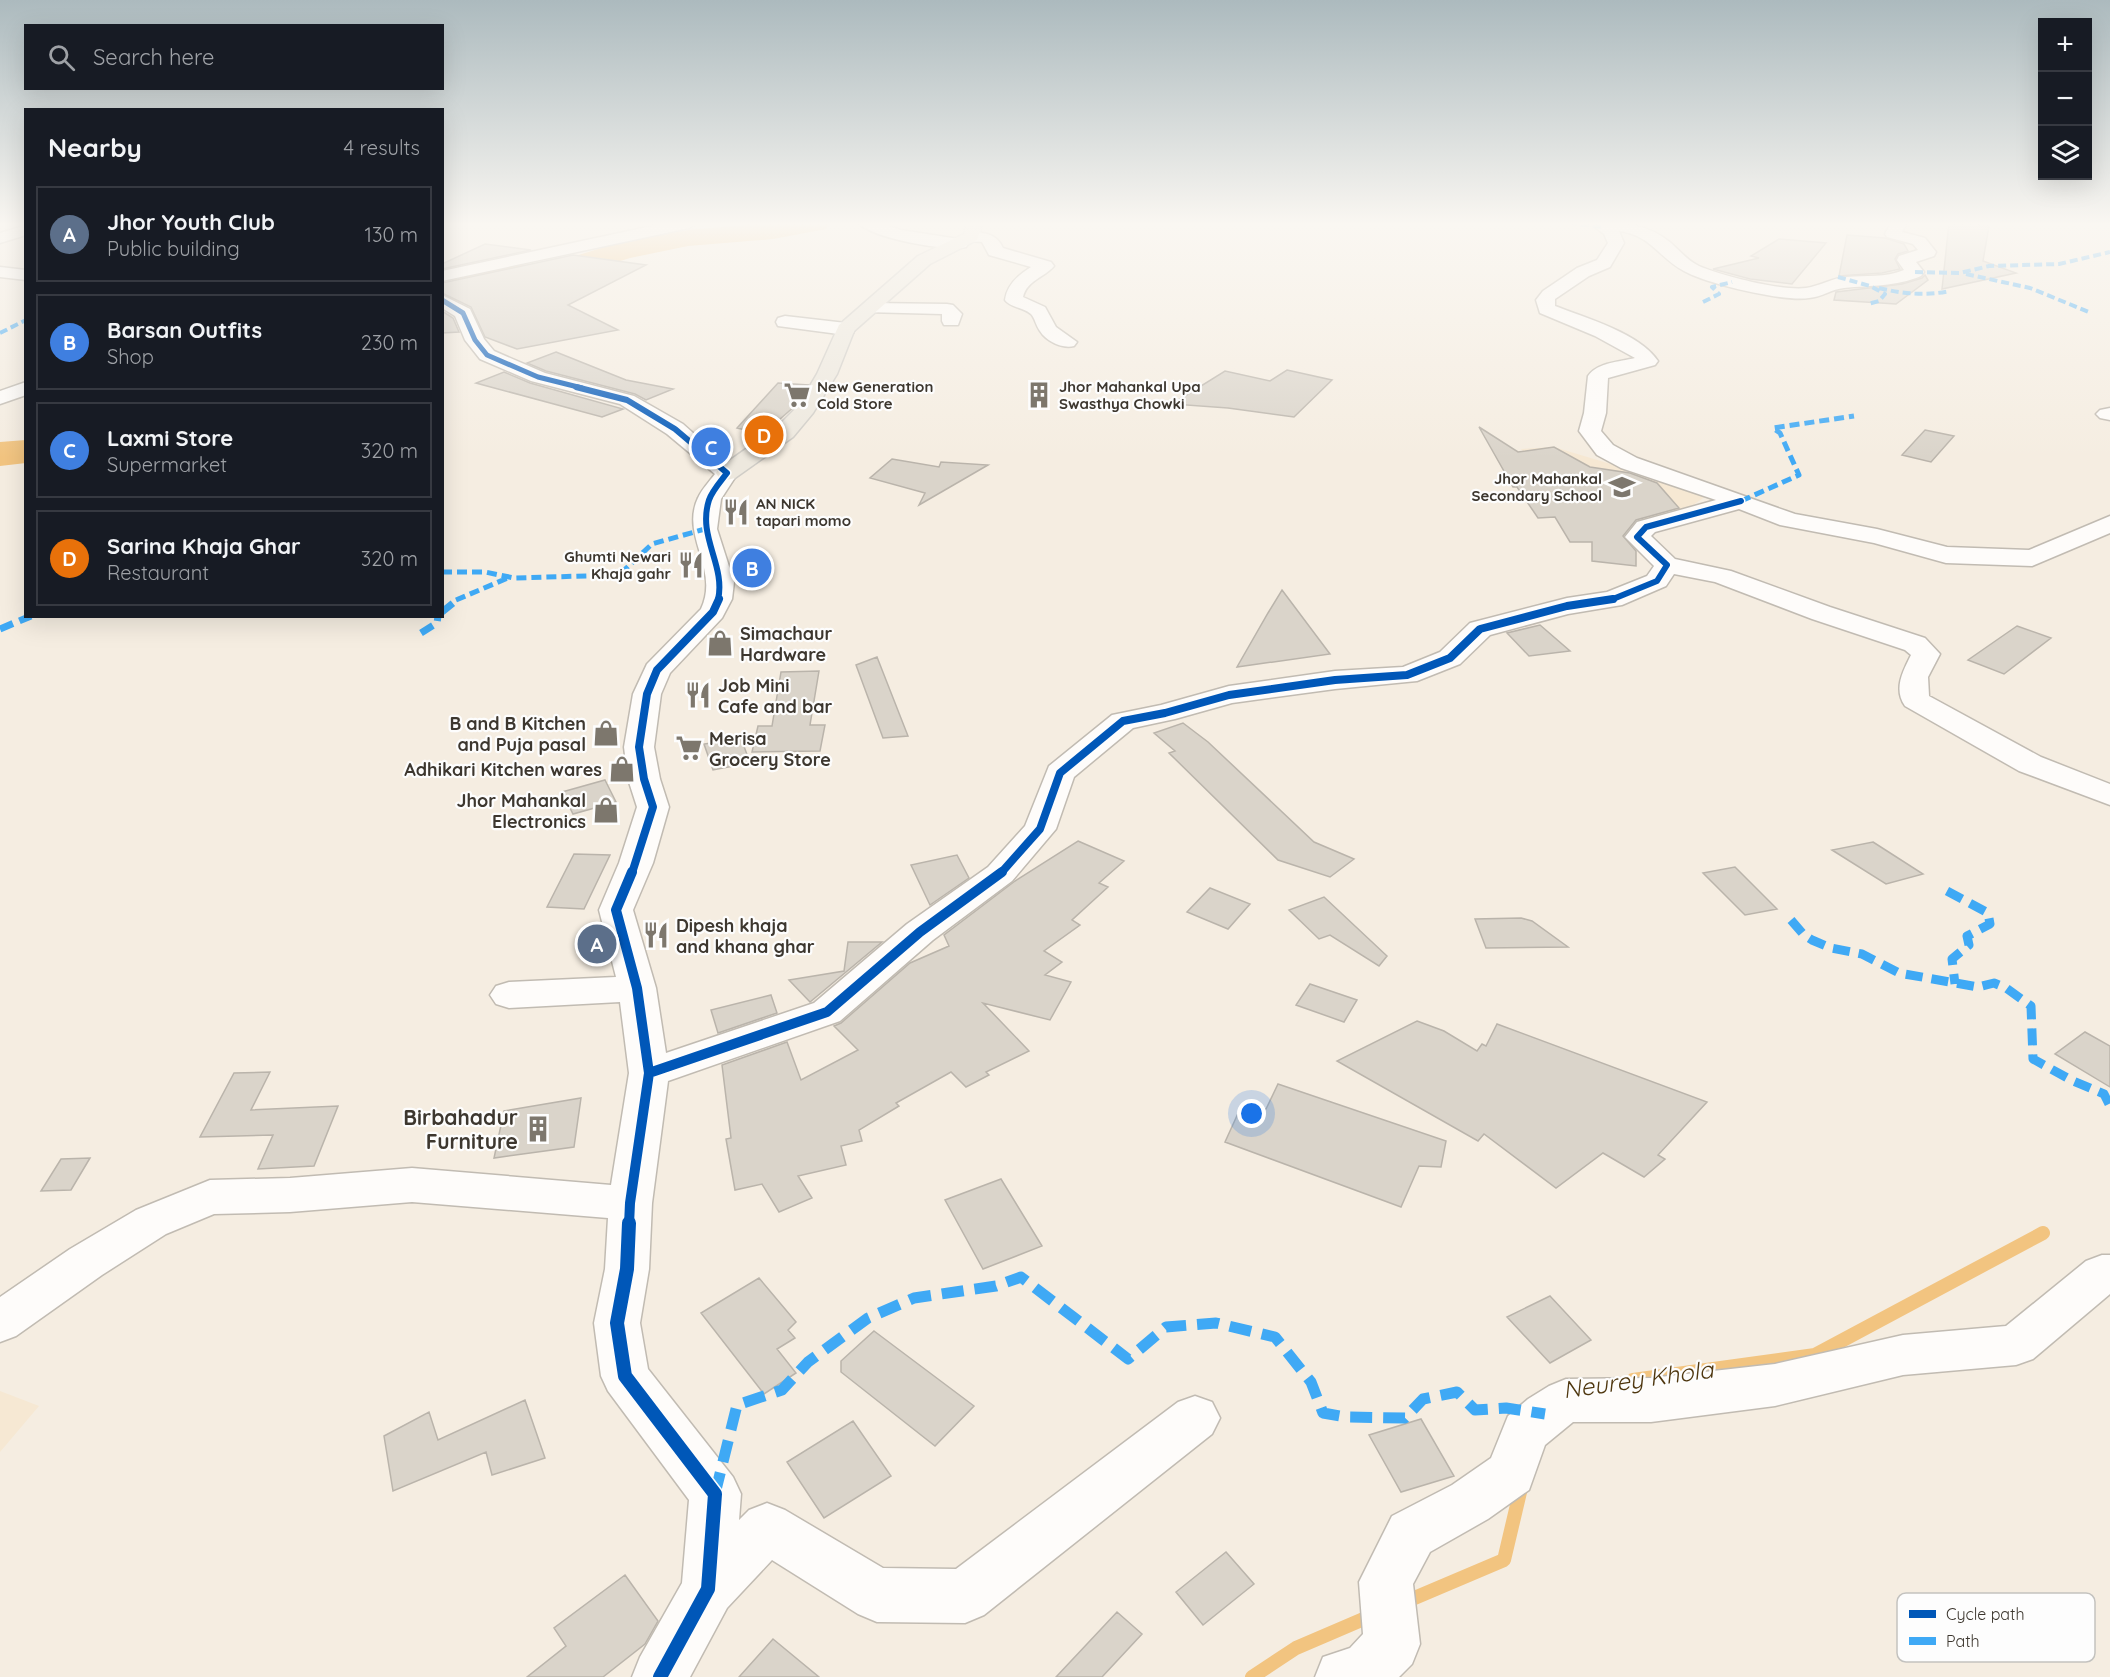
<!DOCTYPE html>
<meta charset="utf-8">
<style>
:root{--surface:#171b24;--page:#242831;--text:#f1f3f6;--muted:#9ea1a6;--line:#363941;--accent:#7d776d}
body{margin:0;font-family:Quicksand,sans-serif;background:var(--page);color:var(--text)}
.controls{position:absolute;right:18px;top:18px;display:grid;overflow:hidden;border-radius:0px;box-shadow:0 6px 24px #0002}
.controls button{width:54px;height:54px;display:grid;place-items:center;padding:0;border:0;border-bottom:2px solid var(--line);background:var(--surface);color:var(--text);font:30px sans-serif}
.you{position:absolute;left:1252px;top:1114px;width:21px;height:21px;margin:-15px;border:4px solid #fff;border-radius:50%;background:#1a73e8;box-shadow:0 0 0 9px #1a73e833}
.badge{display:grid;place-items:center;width:39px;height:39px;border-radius:50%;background:var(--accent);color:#fff;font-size:20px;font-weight:700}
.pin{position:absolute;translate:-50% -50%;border:3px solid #fff;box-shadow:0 2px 6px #0006}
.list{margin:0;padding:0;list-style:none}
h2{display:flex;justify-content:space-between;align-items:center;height:78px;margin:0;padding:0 24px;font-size:26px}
h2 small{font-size:20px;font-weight:400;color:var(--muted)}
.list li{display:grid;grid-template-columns:39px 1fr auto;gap:18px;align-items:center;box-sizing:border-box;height:96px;margin:0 12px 12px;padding:0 12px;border:2px solid var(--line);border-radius:0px}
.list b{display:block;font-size:22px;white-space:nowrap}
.list p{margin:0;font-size:20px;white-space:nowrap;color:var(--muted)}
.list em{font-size:20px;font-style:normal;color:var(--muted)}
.icon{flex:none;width:33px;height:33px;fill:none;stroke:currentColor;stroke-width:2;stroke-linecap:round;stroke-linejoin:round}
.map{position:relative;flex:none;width:2110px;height:1677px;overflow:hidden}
.search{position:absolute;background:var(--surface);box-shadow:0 6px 24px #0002;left:24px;top:24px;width:420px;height:66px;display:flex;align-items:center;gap:15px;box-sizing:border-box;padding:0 21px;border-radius:0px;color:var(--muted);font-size:22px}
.panel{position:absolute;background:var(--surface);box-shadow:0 6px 24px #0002;left:24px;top:108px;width:420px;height:510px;border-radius:0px}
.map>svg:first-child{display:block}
.built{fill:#f6e8d3}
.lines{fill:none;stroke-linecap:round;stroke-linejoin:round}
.stream{stroke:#f2c480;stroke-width:14}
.river{fill:#f2c480;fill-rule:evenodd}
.building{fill:#dad4ca;stroke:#bab4ab;stroke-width:1.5}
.minor-casing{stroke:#c1bbb2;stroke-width:3}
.major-casing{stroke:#d0cdc7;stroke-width:3}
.minor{fill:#fefcfa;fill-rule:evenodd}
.major{fill:#ede8de;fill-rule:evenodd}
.quiet-far4{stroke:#3fa9f5;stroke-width:4;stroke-dasharray:8 4;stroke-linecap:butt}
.quiet-far3{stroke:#3fa9f5;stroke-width:5;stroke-dasharray:10 5;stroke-linecap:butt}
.quiet-far2{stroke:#3fa9f5;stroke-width:7;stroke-dasharray:14 7;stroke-linecap:butt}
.quiet-far1{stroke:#3fa9f5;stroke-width:9;stroke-dasharray:17 9;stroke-linecap:butt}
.quiet{stroke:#3fa9f5;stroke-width:11;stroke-dasharray:22 11;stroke-linecap:butt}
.cycleway-far4-casing{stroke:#fdfdfd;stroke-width:8}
.cycleway-far3-casing{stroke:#fdfdfd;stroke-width:9}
.cycleway-far2-casing{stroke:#fdfdfd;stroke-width:12}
.cycleway-far1-casing{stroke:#fdfdfd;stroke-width:14}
.cycleway-casing{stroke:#fdfdfd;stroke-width:17}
.cycleway-far4{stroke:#0057b8;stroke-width:5}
.cycleway-far3{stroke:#0057b8;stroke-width:6}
.cycleway-far2{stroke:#0057b8;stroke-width:8}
.cycleway-far1{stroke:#0057b8;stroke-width:10}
.cycleway{stroke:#0057b8;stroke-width:14}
.labels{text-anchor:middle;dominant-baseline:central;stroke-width:4.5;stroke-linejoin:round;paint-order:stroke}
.far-poi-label{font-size:15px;font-weight:bold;fill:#3d372f;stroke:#fdfdfd;text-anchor:start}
.poi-label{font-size:18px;font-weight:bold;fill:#3d372f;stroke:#fdfdfd;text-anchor:start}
.near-poi-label{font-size:21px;font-weight:bold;fill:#3d372f;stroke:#fdfdfd;text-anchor:end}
.near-water-label{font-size:24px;font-style:italic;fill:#4f370f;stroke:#fdfdfd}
.key{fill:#fdfdfd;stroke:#c3c2bf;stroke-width:1.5}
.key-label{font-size:16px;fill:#3d372f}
</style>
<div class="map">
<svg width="2110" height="1677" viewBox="0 0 2110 1677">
<rect width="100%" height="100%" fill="#f5ede1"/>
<path class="built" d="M1554,447L1674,483L1706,496L1683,512L1642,520L1584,519L1521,449Z
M0,1391L39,1406L0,1452Z"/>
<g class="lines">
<path class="stream" d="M1633,1380L1815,1355L2043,1233
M1405,1602L1504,1560L1521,1488
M1252,1677L1296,1648L1373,1615"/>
<path class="river" d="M768,223H830L826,229L773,239L688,246L630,258L559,280L492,286L442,304V284L487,268L556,262L624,241L688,230Z
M26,440V463L0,466V442Z"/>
</g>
<path class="building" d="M1949,223L1989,226L1983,261L2016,273L1942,289Z
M1847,235L1885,238L1904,244L1908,251L1898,254L1895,259L1900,269L1882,273L1839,276Z
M1779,239L1826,243L1792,284L1750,279L1713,269L1759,258L1751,256Z
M485,244L531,250L442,269V264Z
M573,255L646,265L568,305L618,330L517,349L485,337L471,307L442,293V283Z
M1925,275L1928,280L1896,304L1834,300L1836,292L1902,284L1922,278Z
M442,311L453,318L459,332L442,333Z
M556,352L626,380L673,389L646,400L635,394L546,371L527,363Z
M1287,370L1332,380L1294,417L1228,408L1172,404L1225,371L1270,381Z
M504,372L530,383L623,409L602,417L476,383Z
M778,383L808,385L795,402H798L796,405L763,434L737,428Z
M1479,427L1518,452L1554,447L1590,467L1630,473L1657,483L1679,508L1636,520L1623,536L1636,551V566L1592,561V542H1570L1555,517L1538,518L1517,487H1513Z
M1925,430L1954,436L1931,462L1902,455Z
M892,459L939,467L941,462L988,465L919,505L925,493L870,478Z
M1282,590L1330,654L1237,667L1268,613Z
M1540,625L1570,651L1529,656L1507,633Z
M2017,626L2051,638L2004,674L1968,660Z
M877,657L908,736L883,738L856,665Z
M819,671L810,725H825L820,751L752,752L758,726H772L781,672Z
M1183,723L1208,742L1314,842L1354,859L1330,877L1278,860L1169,753L1175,751L1154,733Z
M741,738L750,763L713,770L704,744Z
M605,780L616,802L573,814L562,792Z
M1078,841L1124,861L1099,883L1108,887L1072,920L1080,925L1044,951L1062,962L1045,975L1071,982L1050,1020L983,1003L1029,1051L986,1072L989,1075L966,1087L951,1072L896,1103L899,1106L859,1130L862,1141L841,1146L846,1165L798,1176L812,1198L779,1212L762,1184L735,1190L726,1139L731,1138L722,1065L787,1042L801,1080L858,1050L834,1026L841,1023L910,963L949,946L944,935L1015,881Z
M1873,842L1923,874L1886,884L1832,850Z
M574,854L610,855L584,909L547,907Z
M957,855L969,878L930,905L911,865Z
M1735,867L1777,909L1745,915L1703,873Z
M1210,888L1250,904L1228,929L1187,912Z
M1324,897L1387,956L1379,966L1330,935L1319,939L1289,910Z
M1521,918L1532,921L1568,947L1486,948L1475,919Z
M848,942H882L810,1002L789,980L844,971Z
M1310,984L1357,1000L1344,1022L1296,1005Z
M771,995L777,1013L718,1033L711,1010Z
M1417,1021L1444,1031L1477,1051L1482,1044L1486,1046L1497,1024L1707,1102L1658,1155L1665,1159L1644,1177L1603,1153L1556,1188L1484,1134L1478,1141L1337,1061Z
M2085,1032L2110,1046V1087L2055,1054Z
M270,1072L251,1110L338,1106L314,1166L258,1169L273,1135L200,1137L234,1073Z
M1278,1084L1446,1141L1441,1167L1419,1166L1401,1207L1225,1142L1240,1109H1266Z
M581,1098L574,1147L494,1158L504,1111Z
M90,1158L71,1190L41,1191L61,1159Z
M1001,1179L1042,1246L983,1269L945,1200Z
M759,1278L796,1322L788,1330L795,1338L777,1349L796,1373L764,1394L701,1313Z
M1550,1296L1591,1340L1550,1363L1507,1317Z
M874,1331L974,1406L935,1446L841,1372V1361Z
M525,1400L545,1458L492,1475L486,1452L393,1491L384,1436L429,1412L438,1440Z
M1421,1419L1454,1476L1401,1492L1369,1435Z
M853,1421L891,1476L824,1518L787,1462Z
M1226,1552L1254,1584L1203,1625L1176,1592Z
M625,1575L658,1621L645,1644L603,1677H527L566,1646L554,1628Z
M1117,1612L1142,1634L1102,1677H1056Z
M773,1639L819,1677H739Z"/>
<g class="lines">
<g class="minor-casing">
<path id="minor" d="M666,223H697L689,228L442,281V271Z
M859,223H880L901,230L965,240L963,237L965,234C980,230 997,233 1003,248L1051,262L1054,266C1044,278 1027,280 1023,297L1045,307L1056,327L1077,342L1074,346C1062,349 1046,341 1040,331C1036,326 1035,318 1031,314C1023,307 1011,308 1005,300C1007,285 1018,275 1031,267L989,255L982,242L966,241L968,244L966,247C947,252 871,238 859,223Z
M1598,223C1626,223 1648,224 1671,243C1680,251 1688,261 1699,266C1722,276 1782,291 1806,288C1820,286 1832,278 1846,277C1866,275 1885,278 1904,270L1897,260L1899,256L1918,250L1913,244L1887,237L1885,234L1891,223H1907L1902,232L1925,238L1936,252L1934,256L1916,262L1924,272L1921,276C1895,287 1872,285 1844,288C1832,289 1822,297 1809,298C1784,302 1707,284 1684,271C1659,258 1651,235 1619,231L1624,243L1610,267L1589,276L1555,299V306C1586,318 1639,333 1658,361L1655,365L1608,378L1606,413L1601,431L1613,445L1637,458L1795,514L1877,529L1947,547L2029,550L2110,516V533L2032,566L1946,563L1874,543L1780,525L1739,509L1655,532L1651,536L1675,559L1731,571L1830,607L1925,638L1940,654L1928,677L1929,696L2041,757L2110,784V805L2019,771L1905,706C1893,689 1903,671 1911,655L1905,650L1812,619L1715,582L1674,574L1666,586L1622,605L1568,614L1490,635L1460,664L1417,681L1335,689L1232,703L1175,719L1133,728L1074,777L1056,829L1012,881L933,940L840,1021L668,1081L652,1203L649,1269L640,1323L648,1369L733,1477L741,1494L739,1520L749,1510L767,1503L785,1510L883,1568L956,1569L1178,1402L1195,1396L1212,1402L1220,1418L1212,1434L984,1615L965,1623L877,1622L858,1614L772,1560L727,1608L690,1677H632L640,1657L682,1583L689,1500L608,1391L601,1376L594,1323L605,1269L608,1218L412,1202L290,1212L214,1214L166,1234L102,1275L16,1336L0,1342V1297L70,1249L136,1210L210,1180L290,1178L412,1168L611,1185L629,1073L620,1002L509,1008L496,1004L490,995L496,986L509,982L616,977L599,910L619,863L637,807L628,779L624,747L633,694L647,664L701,609C720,569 680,536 698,498C702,489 709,482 715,474L667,434L620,404L531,381L480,359L465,340L455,316L442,308V295L470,309L484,339L494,351L545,373L634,396L683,424L738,473L721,499L717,529L734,582L732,599L722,618L670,673L661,694L654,747L660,779L669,807L653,863L633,910L656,988L666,1053L814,1003L907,924L988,867L1025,826L1049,766L1112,715L1161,705L1229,686L1335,671L1403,667L1440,652L1470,623L1567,598L1607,592L1647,576L1654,566L1625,537L1637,522L1716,500L1621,468L1597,455L1579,431L1584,413L1588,376C1598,362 1619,362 1635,358L1595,336L1540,313L1536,300L1543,291L1577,268L1597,260L1608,243L1604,234L1595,227Z
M26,225V235L0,243V233Z
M0,267L26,270V280L0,277Z
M871,303L947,304L953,305L962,314L958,325H944L942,321V314L865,312L862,308L865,304Z
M785,316L846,323L853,325L855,329L853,333L846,335L778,326L776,322L778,318Z
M26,382V395L0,404V391Z
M2110,408V420L2100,418L2096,414L2100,410Z
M2102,1255H2110V1294L2033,1359L2016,1365L1903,1375L1775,1406L1651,1422H1573L1545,1445L1529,1490L1488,1519L1430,1552L1413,1584L1420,1644L1412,1664L1399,1677H1315L1323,1657L1350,1648L1363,1634L1359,1582L1392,1516L1452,1485L1491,1458L1508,1416L1528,1399L1549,1386L1566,1379L1651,1378L1775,1364L1903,1335L2006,1326L2086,1261Z"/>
</g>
<g class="major-casing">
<path id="major" d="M967,223H983L977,240L930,264L854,331L837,374L813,413L793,437L735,478L727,480L719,478L716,473L719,468L777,427L798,406L817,374L839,325L918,256L964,234Z"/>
</g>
<use href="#minor" class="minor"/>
<use href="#major" class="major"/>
<path class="quiet-far4" d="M1569,223L1603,227
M1915,272L1960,273L1989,266L2059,264L2110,252
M1966,274L2030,288L2089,312
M1838,277L1870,286L1885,294L1879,301L1868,304
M1879,288C1904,294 1925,296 1950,291
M1703,302L1719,294L1712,287L1732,282
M0,333L26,320"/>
<path class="quiet-far3" d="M1741,501L1799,475L1780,433L1773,428L1854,416
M442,572H485L514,578L619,575L652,544L705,529
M456,600L510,577"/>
<path class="quiet-far2" d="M442,612L458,599
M0,629L31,616
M421,633L437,623L438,616"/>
<path class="quiet-far1" d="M1947,891L1988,913L1990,924L1967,936L1969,945L1952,959L1955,984
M1791,920L1804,935L1812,940L1831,948L1862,954L1899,973L1978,987L1994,983L2006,988L2031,1006L2033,1059L2071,1080L2104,1094L2110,1106"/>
<path class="quiet" d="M715,1494L737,1405L782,1390L808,1362L868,1318L914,1298L996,1286L1021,1277L1128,1359L1166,1327L1216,1323L1275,1337L1311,1382L1323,1413L1346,1417L1405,1418L1423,1399L1457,1392L1475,1410L1506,1408L1545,1414"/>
<g class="cycleway-far4-casing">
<path id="cycleway-far4" d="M442,300L463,313L475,340L487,355L538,377L582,388"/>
</g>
<g class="cycleway-far3-casing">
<path id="cycleway-far3" d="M576,387L627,400L675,429L727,473C721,481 712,491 709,500C697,537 726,565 718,600
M1604,600L1613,599L1657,581L1667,565L1637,537L1646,527L1741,501"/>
</g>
<g class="cycleway-far2-casing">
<path id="cycleway-far2" d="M632,873L653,807L644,779L639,747L647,694L657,670L713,612L719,599
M1001,873L1040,829L1060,773L1123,721L1165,713L1229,695L1335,680L1407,675L1450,658L1480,629L1567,606L1613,599"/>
</g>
<g class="cycleway-far1-casing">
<path id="cycleway-far1" d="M649,1073L827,1012L920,932L1002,872
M629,1225L630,1203L649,1073L637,988L616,910L632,872"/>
</g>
<g class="cycleway-casing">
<path id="cycleway" d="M629,1223L627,1269L617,1323L625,1376L715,1494L708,1589L660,1677"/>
</g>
<use href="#cycleway-far4" class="cycleway-far4"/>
<use href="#cycleway-far3" class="cycleway-far3"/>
<use href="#cycleway-far2" class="cycleway-far2"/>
<use href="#cycleway-far1" class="cycleway-far1"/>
<use href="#cycleway" class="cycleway"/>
</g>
<linearGradient id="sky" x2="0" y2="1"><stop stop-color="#acbabe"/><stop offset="0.49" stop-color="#faf7f2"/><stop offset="1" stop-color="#faf7f2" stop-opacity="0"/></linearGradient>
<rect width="2110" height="458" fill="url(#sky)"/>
<defs>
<g id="supermarket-bare" transform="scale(2.07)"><path d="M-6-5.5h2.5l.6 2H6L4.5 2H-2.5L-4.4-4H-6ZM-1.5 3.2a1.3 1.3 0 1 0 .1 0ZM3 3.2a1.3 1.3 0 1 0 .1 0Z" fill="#7d776d" stroke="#fdfdfd" stroke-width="2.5" paint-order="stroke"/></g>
<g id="building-bare" transform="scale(2.07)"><path d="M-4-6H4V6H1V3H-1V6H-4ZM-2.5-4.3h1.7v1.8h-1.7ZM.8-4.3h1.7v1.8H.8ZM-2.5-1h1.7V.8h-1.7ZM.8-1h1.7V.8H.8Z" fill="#7d776d" stroke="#fdfdfd" stroke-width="2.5" paint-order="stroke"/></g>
<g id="school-bare" transform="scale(2.07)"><path d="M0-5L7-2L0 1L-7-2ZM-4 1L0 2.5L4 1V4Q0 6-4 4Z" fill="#7d776d" stroke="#fdfdfd" stroke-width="2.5" paint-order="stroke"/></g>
<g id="restaurant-bare" transform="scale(2.07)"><path d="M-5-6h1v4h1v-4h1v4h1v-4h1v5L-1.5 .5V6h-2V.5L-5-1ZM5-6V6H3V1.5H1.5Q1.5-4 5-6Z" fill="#7d776d" stroke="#fdfdfd" stroke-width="2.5" paint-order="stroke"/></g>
<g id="shop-bare" transform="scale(2.07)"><path d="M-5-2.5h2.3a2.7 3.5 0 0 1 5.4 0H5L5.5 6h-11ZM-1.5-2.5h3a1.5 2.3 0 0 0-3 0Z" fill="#7d776d" stroke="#fdfdfd" stroke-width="2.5" paint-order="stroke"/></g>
</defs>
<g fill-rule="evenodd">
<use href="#supermarket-bare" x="797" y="395"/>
<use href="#building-bare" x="1039" y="395"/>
<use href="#school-bare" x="1622" y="487"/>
<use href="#restaurant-bare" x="736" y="512"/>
<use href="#restaurant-bare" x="691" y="565"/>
<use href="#shop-bare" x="720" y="643"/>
<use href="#restaurant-bare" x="698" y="695"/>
<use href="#shop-bare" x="606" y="733"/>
<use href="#supermarket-bare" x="689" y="748"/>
<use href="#shop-bare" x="622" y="769"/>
<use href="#shop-bare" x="606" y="810"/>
<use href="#restaurant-bare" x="656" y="935"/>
<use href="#building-bare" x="538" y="1129"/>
</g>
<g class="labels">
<g class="far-poi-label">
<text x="817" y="386">New Generation<tspan x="817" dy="17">Cold Store</tspan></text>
<text x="1059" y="386">Jhor Mahankal Upa<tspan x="1059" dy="17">Swasthya Chowki</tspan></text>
<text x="1602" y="478" text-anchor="end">Jhor Mahankal<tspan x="1602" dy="17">Secondary School</tspan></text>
<text x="756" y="503">AN NICK<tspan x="756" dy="17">tapari momo</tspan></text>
<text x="671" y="556" text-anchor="end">Ghumti Newari<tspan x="671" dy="17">Khaja gahr</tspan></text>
</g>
<g class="poi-label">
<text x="740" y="633">Simachaur<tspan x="740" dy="21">Hardware</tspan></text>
<text x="718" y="685">Job Mini<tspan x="718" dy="21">Cafe and bar</tspan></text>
<text x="586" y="723" text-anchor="end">B and B Kitchen<tspan x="586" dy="21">and Puja pasal</tspan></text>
<text x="709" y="738">Merisa<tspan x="709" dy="21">Grocery Store</tspan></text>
<text x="602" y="769" text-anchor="end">Adhikari Kitchen wares</text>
<text x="586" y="800" text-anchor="end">Jhor Mahankal<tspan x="586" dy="21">Electronics</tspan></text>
<text x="676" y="925">Dipesh khaja<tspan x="676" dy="21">and khana ghar</tspan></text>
</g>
<g class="near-poi-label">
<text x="518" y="1117">Birbahadur<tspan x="518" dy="24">Furniture</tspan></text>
</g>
<g class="near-water-label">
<text transform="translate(1638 1379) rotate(-8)">Neurey Khola</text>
</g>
</g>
<rect x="1897" y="1593" width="198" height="69" rx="9" class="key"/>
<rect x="1909" y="1610" width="27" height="8" fill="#0057b8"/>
<rect x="1909" y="1637" width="27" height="8" fill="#3fa9f5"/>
<g class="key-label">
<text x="1946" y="1620">Cycle path</text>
<text x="1946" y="1647">Path</text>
</g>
</svg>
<div class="controls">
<button>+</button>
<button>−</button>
<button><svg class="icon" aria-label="layers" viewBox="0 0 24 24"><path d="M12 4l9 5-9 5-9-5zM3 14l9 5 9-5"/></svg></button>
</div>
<div class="you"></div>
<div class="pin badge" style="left:597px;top:944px;background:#5c6f8a">A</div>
<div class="pin badge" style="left:752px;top:568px;background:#3f7fe0">B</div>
<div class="pin badge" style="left:711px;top:447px;background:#3f7fe0">C</div>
<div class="pin badge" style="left:764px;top:435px;background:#e8710a">D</div>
<div class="search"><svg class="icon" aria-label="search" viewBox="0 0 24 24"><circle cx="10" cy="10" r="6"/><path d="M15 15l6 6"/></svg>Search here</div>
<section class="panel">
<h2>Nearby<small>4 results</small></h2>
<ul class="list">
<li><span class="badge" style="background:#5c6f8a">A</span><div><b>Jhor Youth Club</b><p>Public building</p></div><em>130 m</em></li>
<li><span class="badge" style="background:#3f7fe0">B</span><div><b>Barsan Outfits</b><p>Shop</p></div><em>230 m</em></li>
<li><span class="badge" style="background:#3f7fe0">C</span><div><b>Laxmi Store</b><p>Supermarket</p></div><em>320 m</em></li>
<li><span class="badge" style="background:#e8710a">D</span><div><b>Sarina Khaja Ghar</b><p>Restaurant</p></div><em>320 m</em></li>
</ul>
</section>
</div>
